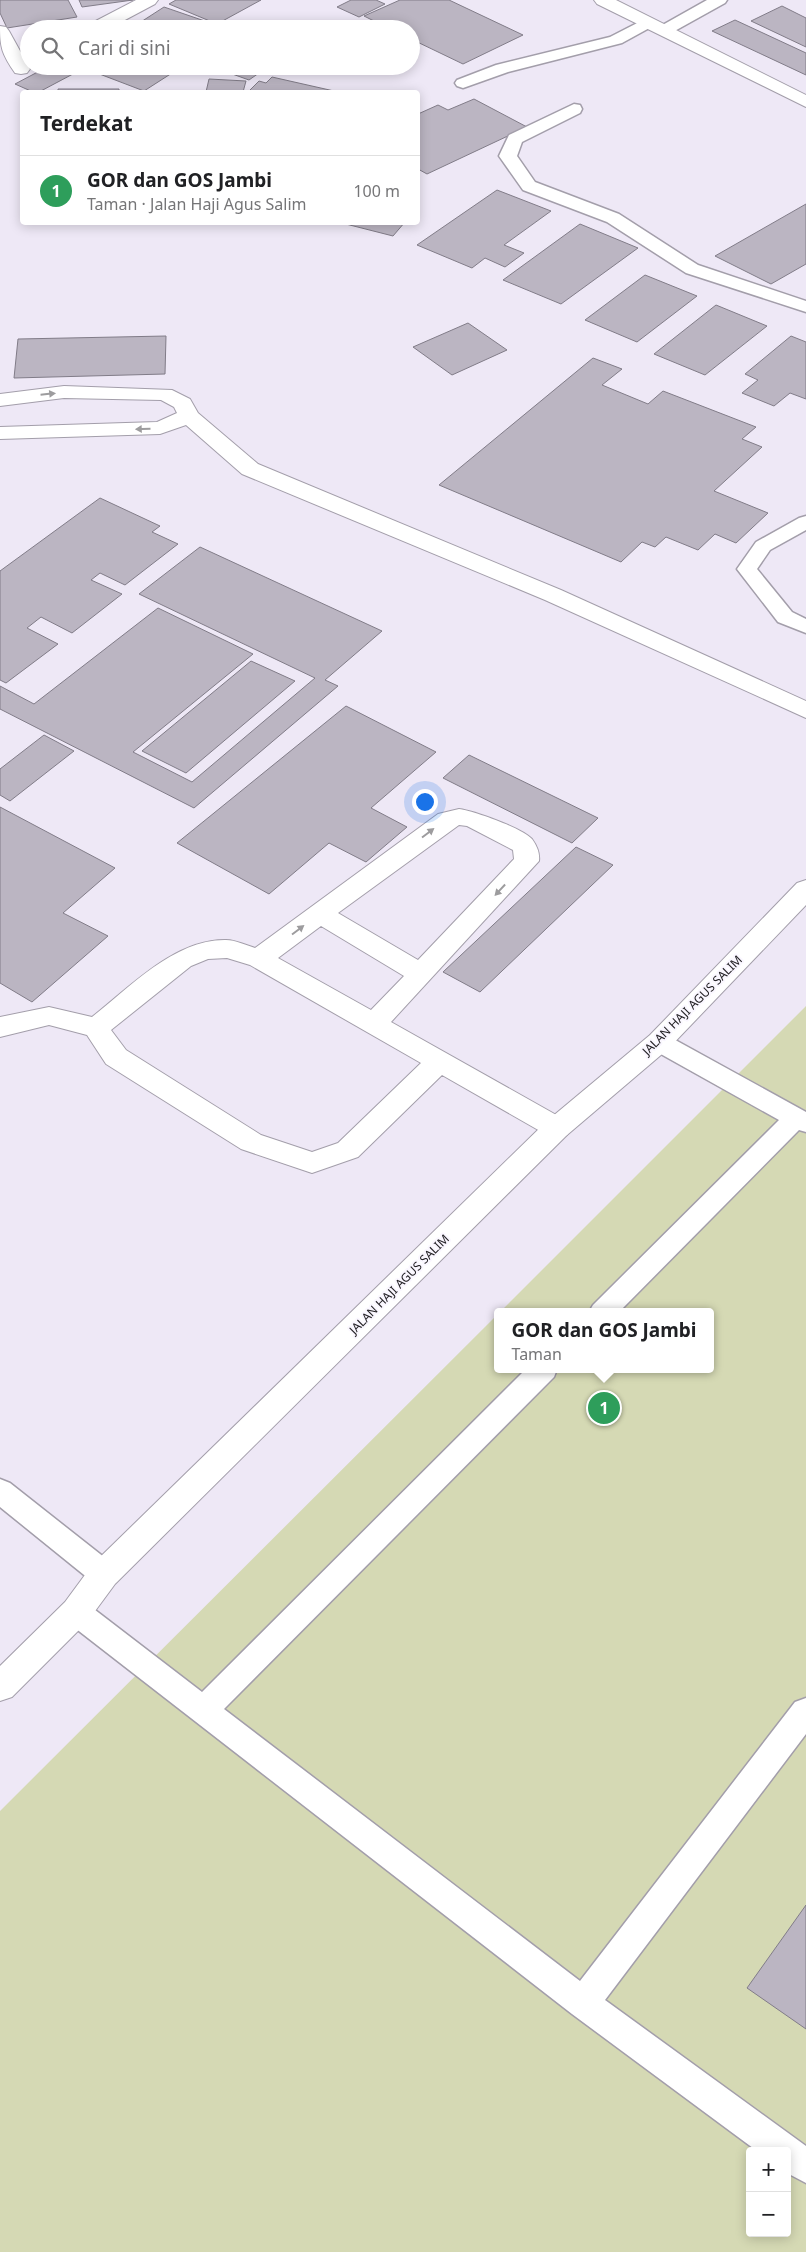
<!DOCTYPE html>
<html lang="id">
<meta charset="utf-8">
<style>
:root{--surface:#fff;--page:#f6f6f6;--text:#202124;--muted:#757577;--line:#e0e0e0;--accent:#2563eb}
body{margin:0;font-family:"Noto Sans",sans-serif;background:var(--page);color:var(--text)}
.controls{position:absolute;right:15px;bottom:15px;display:grid;overflow:hidden;border-radius:5px;box-shadow:0 2px 12px #0003}
.controls button{width:45px;height:45px;display:grid;place-items:center;padding:0;border:0;border-bottom:1px solid var(--line);background:var(--surface);color:var(--text);font:25px sans-serif}
.you{position:absolute;left:424px;top:801px;width:18px;height:18px;margin:-12px;border:4px solid #fff;border-radius:50%;background:#1a73e8;box-shadow:0 0 0 8px #1a73e833}
.badge{display:grid;place-items:center;width:32px;height:32px;border-radius:50%;background:var(--accent);color:#fff;font-size:16px;font-weight:700}
.pin{position:absolute;translate:-50% -50%;border:2px solid #fff;box-shadow:0 1px 5px #0006}
.popup{position:absolute;left:494px;top:1308px;width:220px;height:65px;box-sizing:border-box;display:grid;place-content:center;border-radius:5px;background:var(--surface);filter:drop-shadow(0 1px 4px #0005);font-size:16px;white-space:nowrap;color:var(--muted)}
.popup b{font-size:19px;color:var(--text)}
.popup::after{content:'';position:absolute;left:50%;top:100%;margin-left:-10px;border:10px solid transparent;border-top-color:var(--surface)}
.list{margin:0;padding:0;list-style:none}
h2{display:flex;justify-content:space-between;align-items:center;height:65px;margin:0;padding:0 20px;font-size:21px}
h2 small{font-size:16px;font-weight:400;color:var(--muted)}
.list li{display:grid;grid-template-columns:32px 1fr auto;gap:15px;align-items:center;box-sizing:border-box;height:70px;padding:0 20px;border-top:1px solid var(--line)}
.list b{display:block;font-size:19px;white-space:nowrap}
.list p{margin:0;font-size:16px;white-space:nowrap;color:var(--muted)}
.list em{font-size:16px;font-style:normal;color:var(--muted)}
.icon{flex:none;width:28px;height:28px;fill:none;stroke:currentColor;stroke-width:2;stroke-linecap:round;stroke-linejoin:round}
.map{position:relative;flex:none;width:806px;height:2252px;overflow:hidden}
.search{position:absolute;background:var(--surface);box-shadow:0 2px 12px #0003;left:20px;top:20px;width:400px;height:55px;display:flex;align-items:center;gap:12px;box-sizing:border-box;padding:0 18px;border-radius:28px;color:var(--muted);font-size:19px}
.panel{position:absolute;background:var(--surface);box-shadow:0 2px 12px #0003;left:20px;top:90px;width:400px;height:135px;border-radius:5px}
.map>svg:first-child{display:block}
.green{fill:#d5d9b4;fill-rule:evenodd}
.building{fill:#bbb5c2;stroke:#817c88}
.lines{fill:none;stroke-linecap:round;stroke-linejoin:round}
.lane-casing{stroke:#a39eaa;stroke-width:3}
.street-casing{stroke:#a39eaa;stroke-width:2}
.secondary-casing{stroke:#a39eaa;stroke-width:2}
.lane{fill:#fff;fill-rule:evenodd}
.street{fill:#fff;fill-rule:evenodd}
.secondary{fill:#fff;fill-rule:evenodd}
.oneway{fill:#9d9c9e}
.labels{text-anchor:middle;dominant-baseline:central;stroke-width:4;stroke-linejoin:round;paint-order:stroke}
.street-label{font-size:12px;fill:#252327;stroke:#faf7ff}
</style>
<div class="map">
<svg width="806" height="2252" viewBox="0 0 806 2252">
<rect width="100%" height="100%" fill="#eee8f6"/>
<path class="green" d="M806,1006V2252H0V1811L498,1314V1369H710V1312H500ZM750,2151H787V2233H750Z"/>
<path class="building" d="M0,0H68L77,17L7,28L0,13Z
M79,0H133L82,7Z
M176,0H261L217,24L169,4Z
M351,0H376L385,4L359,17L337,7Z
M400,0H449L523,35L463,64L411,39V29H390L364,16Z
M782,6L806,18V47L751,21Z
M164,7L228,29H130Z
M735,20L806,53V75L712,31Z
M49,66H88L39,92H33L15,84Z
M95,66H183L144,91L89,70Z
M210,66H269L249,80Z
M272,77L334,91L333,92H248L259,81L266,83Z
M209,79L246,81L243,92H206Z
M58,89H119V92H58Z
M474,99L527,127L427,174L418,169V114L438,105L448,110Z
M497,190L551,211L504,245L524,253L505,267L485,258L472,268L417,245Z
M806,204V264L771,284L715,256Z
M338,222H405L393,236Z
M580,224L638,248L561,304L503,280Z
M645,275L697,296L637,342L585,320Z
M716,305L767,326L705,375L654,354Z
M468,323L507,350L452,375L413,347Z
M166,336L165,374L14,378L18,339Z
M791,336L806,342V399L790,393L774,406L742,393L758,380L745,374Z
M593,358L622,369L602,385L648,404L663,391L756,427L742,439L762,447L714,491L768,513L736,543L715,534L698,550L666,537L655,547L642,542L621,562L439,485Z
M100,498L160,526L152,532L178,544L125,585L100,573L91,580L122,594L72,633L41,617L27,628L58,644L6,683L0,680V571Z
M200,547L382,631L325,680L338,686L194,808L0,709V686L34,704L158,608L253,654L133,752L192,782L315,678L139,594Z
M251,661L295,681L186,773L142,751Z
M346,706L436,752L371,808L407,827L366,862L329,843L269,894L177,843Z
M44,735L74,751L10,801L0,795V769Z
M469,755L598,818L572,843L443,778Z
M0,807L115,868L63,913L108,936L32,1002L0,983Z
M576,847L613,865L480,992L443,972Z
M806,1905V2029L747,1988Z"/>
<g class="lines">
<g class="lane-casing">
<path id="lane" d="M707,0H727L725,3L671,33H659L657,30L659,27Z
M647,18L653,20L655,23L653,26L622,43L508,72L463,88L457,86L455,83L457,80L496,65L610,37Z
M574,104L580,105L582,109L580,113L522,142L517,156L535,182L619,214L698,265L806,301V312L686,273L607,222L523,190L499,156L509,135Z
M806,516V530L770,550L757,569L792,612L806,619V633L778,622L737,569L756,542L799,518Z
M659,1033L668,1036L806,1112V1132L799,1130L619,1312H589L593,1305L779,1120L650,1048L647,1042L650,1036Z
M526,1369H557L554,1377L224,1709L580,1981L795,1702L806,1698V1734L605,2000L806,2146V2183L787,2173V2151H757L572,2014L66,1621L62,1612L66,1603L76,1600L86,1603L202,1692Z
M0,1479L10,1483L114,1565L118,1574L114,1583L104,1586L94,1583L0,1507Z"/>
</g>
<g class="street-casing">
<path id="street" d="M136,0H158L155,4L108,29H85L88,25Z
M594,0H616L806,95V107L597,4Z
M0,26L6,27L9,31L30,69L27,73L21,74L15,73C2,54 0,48 0,26Z
M64,386L172,390L190,399L198,413L258,464L561,590L806,701V718L545,600L242,474L186,425L160,434L0,439V427L157,422L177,413L174,407L161,400L64,398L0,406V394Z
M459,809C474,811 522,828 532,839C537,846 540,853 539,861L391,1022L567,1121L571,1128L567,1135L557,1138L547,1135L442,1075L358,1157L312,1173L241,1149L106,1064L87,1035L49,1025L0,1037V1017L49,1007L92,1017C130,987 175,939 226,940C235,940 246,945 255,948L438,814ZM459,825L467,826L513,850L514,859L418,960L338,913ZM321,926L404,976L371,1010L278,958ZM227,958L250,965L421,1063L338,1143L312,1152L261,1135L126,1050L111,1030L191,966L208,959Z"/>
</g>
<g class="secondary-casing">
<path id="secondary" d="M806,880V905L668,1049L567,1135L115,1584L87,1622L12,1697L0,1701V1666L65,1602L93,1564L547,1121L650,1035L797,883Z"/>
</g>
<use href="#lane" class="lane"/>
<use href="#street" class="street"/>
<use href="#secondary" class="secondary"/>
</g>
<defs><path id="oneway-solid" d="M-6-.8H1V-3.2L6.5 0L1 3.2V.8H-6Z" transform="scale(1.25)"/></defs>
<g class="oneway">
<use href="#oneway-solid" transform="translate(48 394) rotate(-6)"/>
<use href="#oneway-solid" transform="translate(143 429) rotate(178)"/>
<use href="#oneway-solid" transform="translate(428 833) rotate(-37)"/>
<use href="#oneway-solid" transform="translate(500 890) rotate(133)"/>
<use href="#oneway-solid" transform="translate(298 930) rotate(-37)"/>
</g>
<g class="labels">
<g class="street-label">
<text transform="translate(692 1005) rotate(-45)">JALAN HAJI AGUS SALIM</text>
<text transform="translate(399 1284) rotate(-45)">JALAN HAJI AGUS SALIM</text>
</g>
</g>
</svg>
<div class="controls">
<button>+</button>
<button>−</button>
</div>
<div class="you"></div>
<div class="pin badge" style="left:604px;top:1408px;background:#2e9e5b">1</div>
<div class="popup"><b>GOR dan GOS Jambi</b>Taman</div>
<div class="search"><svg class="icon" aria-label="search" viewBox="0 0 24 24"><circle cx="10" cy="10" r="6"/><path d="M15 15l6 6"/></svg>Cari di sini</div>
<section class="panel">
<h2>Terdekat<small></small></h2>
<ul class="list">
<li><span class="badge" style="background:#2e9e5b">1</span><div><b>GOR dan GOS Jambi</b><p>Taman · Jalan Haji Agus Salim</p></div><em>100 m</em></li>
</ul>
</section>
</div>
